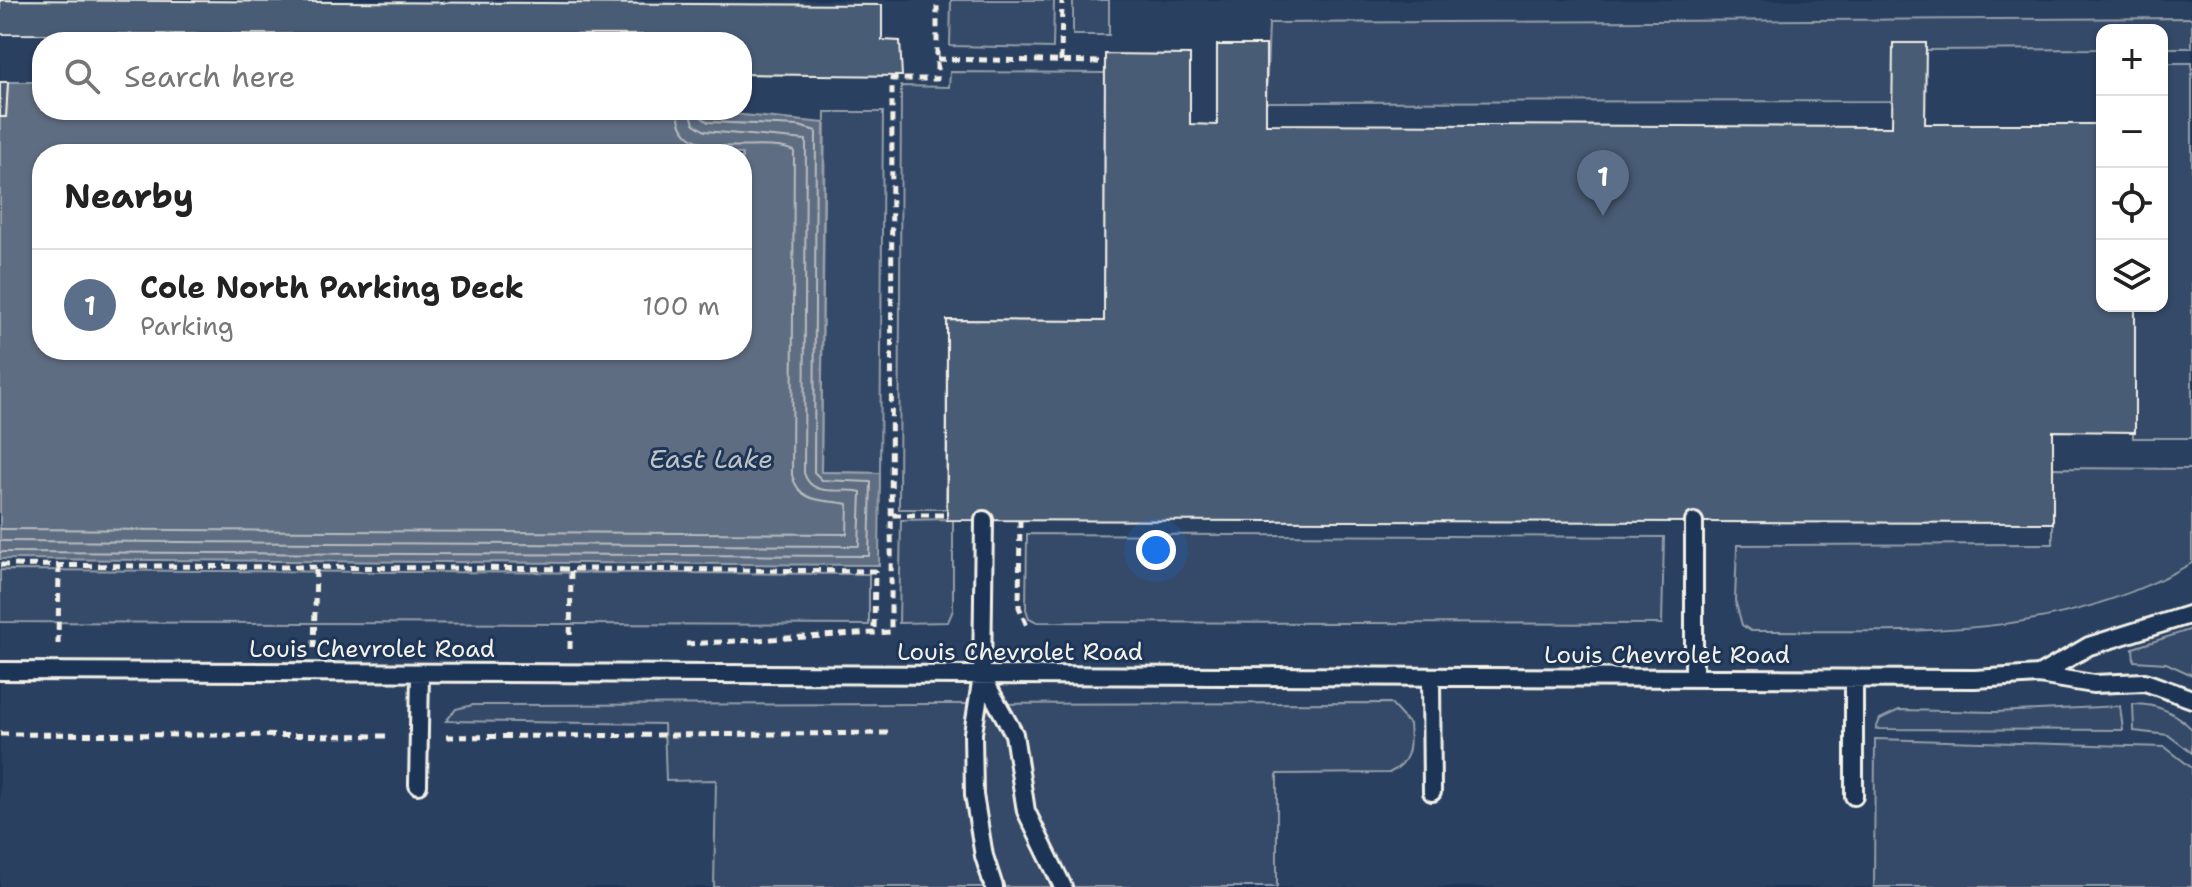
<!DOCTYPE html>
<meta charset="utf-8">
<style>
:root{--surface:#fff;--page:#f6f6f6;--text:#222;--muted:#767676;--line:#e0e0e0;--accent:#85585c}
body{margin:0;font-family:"Shantell Sans",sans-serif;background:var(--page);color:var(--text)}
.controls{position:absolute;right:24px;top:24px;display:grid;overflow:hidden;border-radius:16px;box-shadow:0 2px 6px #0004}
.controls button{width:72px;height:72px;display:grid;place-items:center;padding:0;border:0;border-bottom:2px solid var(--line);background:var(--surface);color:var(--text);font:40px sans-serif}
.you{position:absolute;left:1156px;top:550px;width:28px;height:28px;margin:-20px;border:6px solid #fff;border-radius:50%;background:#1a73e8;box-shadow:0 0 0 12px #1a73e833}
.badge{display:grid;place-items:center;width:52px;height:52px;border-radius:50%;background:var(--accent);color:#fff;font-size:26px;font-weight:700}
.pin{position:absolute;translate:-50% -66px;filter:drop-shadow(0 2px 4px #0008)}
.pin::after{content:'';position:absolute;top:42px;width:28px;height:24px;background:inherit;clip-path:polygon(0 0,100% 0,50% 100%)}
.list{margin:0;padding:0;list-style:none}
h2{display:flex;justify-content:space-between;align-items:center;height:104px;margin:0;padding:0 32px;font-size:34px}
h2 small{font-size:26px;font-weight:400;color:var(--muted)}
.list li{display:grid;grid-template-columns:52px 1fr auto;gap:24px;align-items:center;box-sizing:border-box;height:112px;padding:0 32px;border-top:2px solid var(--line)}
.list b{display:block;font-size:30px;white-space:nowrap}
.list p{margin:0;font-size:26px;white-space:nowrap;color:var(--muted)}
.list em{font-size:26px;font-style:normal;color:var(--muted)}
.icon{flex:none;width:44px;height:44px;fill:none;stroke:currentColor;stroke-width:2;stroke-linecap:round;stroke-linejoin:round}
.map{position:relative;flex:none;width:2192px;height:887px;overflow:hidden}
.search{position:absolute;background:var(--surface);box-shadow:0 2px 6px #0004;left:32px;top:32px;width:720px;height:88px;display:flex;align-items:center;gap:20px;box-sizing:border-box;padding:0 28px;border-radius:32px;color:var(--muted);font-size:30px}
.panel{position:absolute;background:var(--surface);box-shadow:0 2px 6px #0004;left:32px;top:144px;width:720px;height:216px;border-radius:32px}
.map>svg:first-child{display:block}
.built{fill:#2a4060;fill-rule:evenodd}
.green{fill:#354a67;stroke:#949ea8;stroke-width:2}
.water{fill:#5e6d82;stroke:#9aa2ab;stroke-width:2;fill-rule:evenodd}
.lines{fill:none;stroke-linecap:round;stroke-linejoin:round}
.shore{stroke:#b8bcbf;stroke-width:2}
.building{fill:#485b74;stroke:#f4f1e8;stroke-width:2}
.lane-casing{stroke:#f4f1e8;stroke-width:22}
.path{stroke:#f4f1e8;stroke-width:5;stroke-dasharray:8 6;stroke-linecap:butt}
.lane{stroke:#1d3557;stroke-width:16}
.labels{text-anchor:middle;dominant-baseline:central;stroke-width:6;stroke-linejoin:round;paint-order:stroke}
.street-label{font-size:24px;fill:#f4f1e8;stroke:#1d3557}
.water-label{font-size:26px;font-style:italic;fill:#c0c3c4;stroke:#1d3557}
</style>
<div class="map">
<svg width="2192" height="887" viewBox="0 0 2192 887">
<rect width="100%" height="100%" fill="#1d3557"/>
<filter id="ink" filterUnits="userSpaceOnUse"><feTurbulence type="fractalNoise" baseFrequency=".0125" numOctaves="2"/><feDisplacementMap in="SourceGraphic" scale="16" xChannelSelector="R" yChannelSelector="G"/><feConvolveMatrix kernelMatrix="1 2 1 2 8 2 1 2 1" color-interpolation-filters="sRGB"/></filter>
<g filter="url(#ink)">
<path class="built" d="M0,0H2192V887H0ZM2102,30H2162V306H2102ZM42,42H742V110H42ZM42,154H742V350H42Z"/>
<path class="green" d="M951,0H1054L1053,48L950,46Z
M1073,0H1109V35H1073Z
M2192,18V48H2162V30H2102V49L1926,50L1893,43V101L1266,102L1269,23Z
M2162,63H2192V438H2133L2135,306H2162Z
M950,72L1105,73L1104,321L947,320L946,509H899L901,86L949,87Z
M825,112H883L880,473L821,472Z
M2053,468L2192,469V563C2049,644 1909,630 1751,631L1742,625L1735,600L1737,545L2053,544Z
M953,519V610L948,622L899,623L901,520Z
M1027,534L1664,537L1662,624L1037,622L1029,618L1026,609Z
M0,570L869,574V625L0,622Z
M2192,629V675L2166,663L2134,661L2133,648Z
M1390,703L1409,724C1411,746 1411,763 1389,773L1277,774V887H714L716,780L666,781L664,724L446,721L456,709L473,705Z
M2133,704C2158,704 2174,712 2192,729V753L2168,735L2134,731Z
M2120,706L2123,730L1876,729L1880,719L1899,710L1995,712Z
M1875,739L2165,747L2192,768V887H1874Z"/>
<path class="water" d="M8,82H42V110H692L824,123L821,472L880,473L879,565L0,559V117H6ZM42,154H742V350H42Z"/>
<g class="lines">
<path class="shore" d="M0,529L847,534L848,504C824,499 800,505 792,475L794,151C762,136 680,167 678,110
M0,541L859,546L861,492C841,487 812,499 804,473L806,140L705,131L694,124L690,110
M0,552L869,556L871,482L822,480L814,472L816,131L799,126L708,122L701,117L700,110"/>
</g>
<path class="building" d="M0,0L882,5V40L900,41L902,76L742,74V42H723L724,35L0,34Z
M1893,43H1926L1925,124H2102V306H2135V432L2053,431V523L947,520V320L1104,321L1105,54L1190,55V124L1217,125V45H1266V124L1892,127Z
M0,82H8L6,117H0Z"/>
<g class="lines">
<g class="lane-casing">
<path id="lane" d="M984,520L982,676L973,733L974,795L984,856L994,887
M1694,522V678
M0,671L1975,679L2039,675L2093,684L2145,682L2192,699
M2039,675L2089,646L2192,614
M982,676L1014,734L1026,811L1063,887
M1431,679L1432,792
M418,785L420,673
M1854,796V679"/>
</g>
<path class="path" d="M937,59L1105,62
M1061,61L1062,0
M893,515H947
M1020,520L1019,607L1027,626
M0,565L875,571L874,632
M58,644L59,565
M686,644L891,632L892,79H937V0
M314,648L316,569
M570,649L571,570
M0,734L392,736
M446,737L889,733"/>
<use href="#lane" class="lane"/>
</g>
</g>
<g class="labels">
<g class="street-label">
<text x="372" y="649">Louis Chevrolet Road</text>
<text x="1020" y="652">Louis Chevrolet Road</text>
<text x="1667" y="655">Louis Chevrolet Road</text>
</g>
<g class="water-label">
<text x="711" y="458">East Lake</text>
</g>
</g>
</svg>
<div class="controls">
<button>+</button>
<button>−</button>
<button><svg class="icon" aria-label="locate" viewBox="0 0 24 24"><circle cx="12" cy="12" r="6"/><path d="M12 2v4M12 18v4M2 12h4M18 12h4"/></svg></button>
<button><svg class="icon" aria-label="layers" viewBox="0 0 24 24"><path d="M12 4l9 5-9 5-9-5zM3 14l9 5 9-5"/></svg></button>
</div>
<div class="you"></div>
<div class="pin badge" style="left:1603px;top:216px;background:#5c6f8a">1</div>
<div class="search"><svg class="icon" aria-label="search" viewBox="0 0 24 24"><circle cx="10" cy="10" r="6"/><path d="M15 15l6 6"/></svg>Search here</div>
<section class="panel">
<h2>Nearby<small></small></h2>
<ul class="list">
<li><span class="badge" style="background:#5c6f8a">1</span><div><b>Cole North Parking Deck</b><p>Parking</p></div><em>100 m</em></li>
</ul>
</section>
</div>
